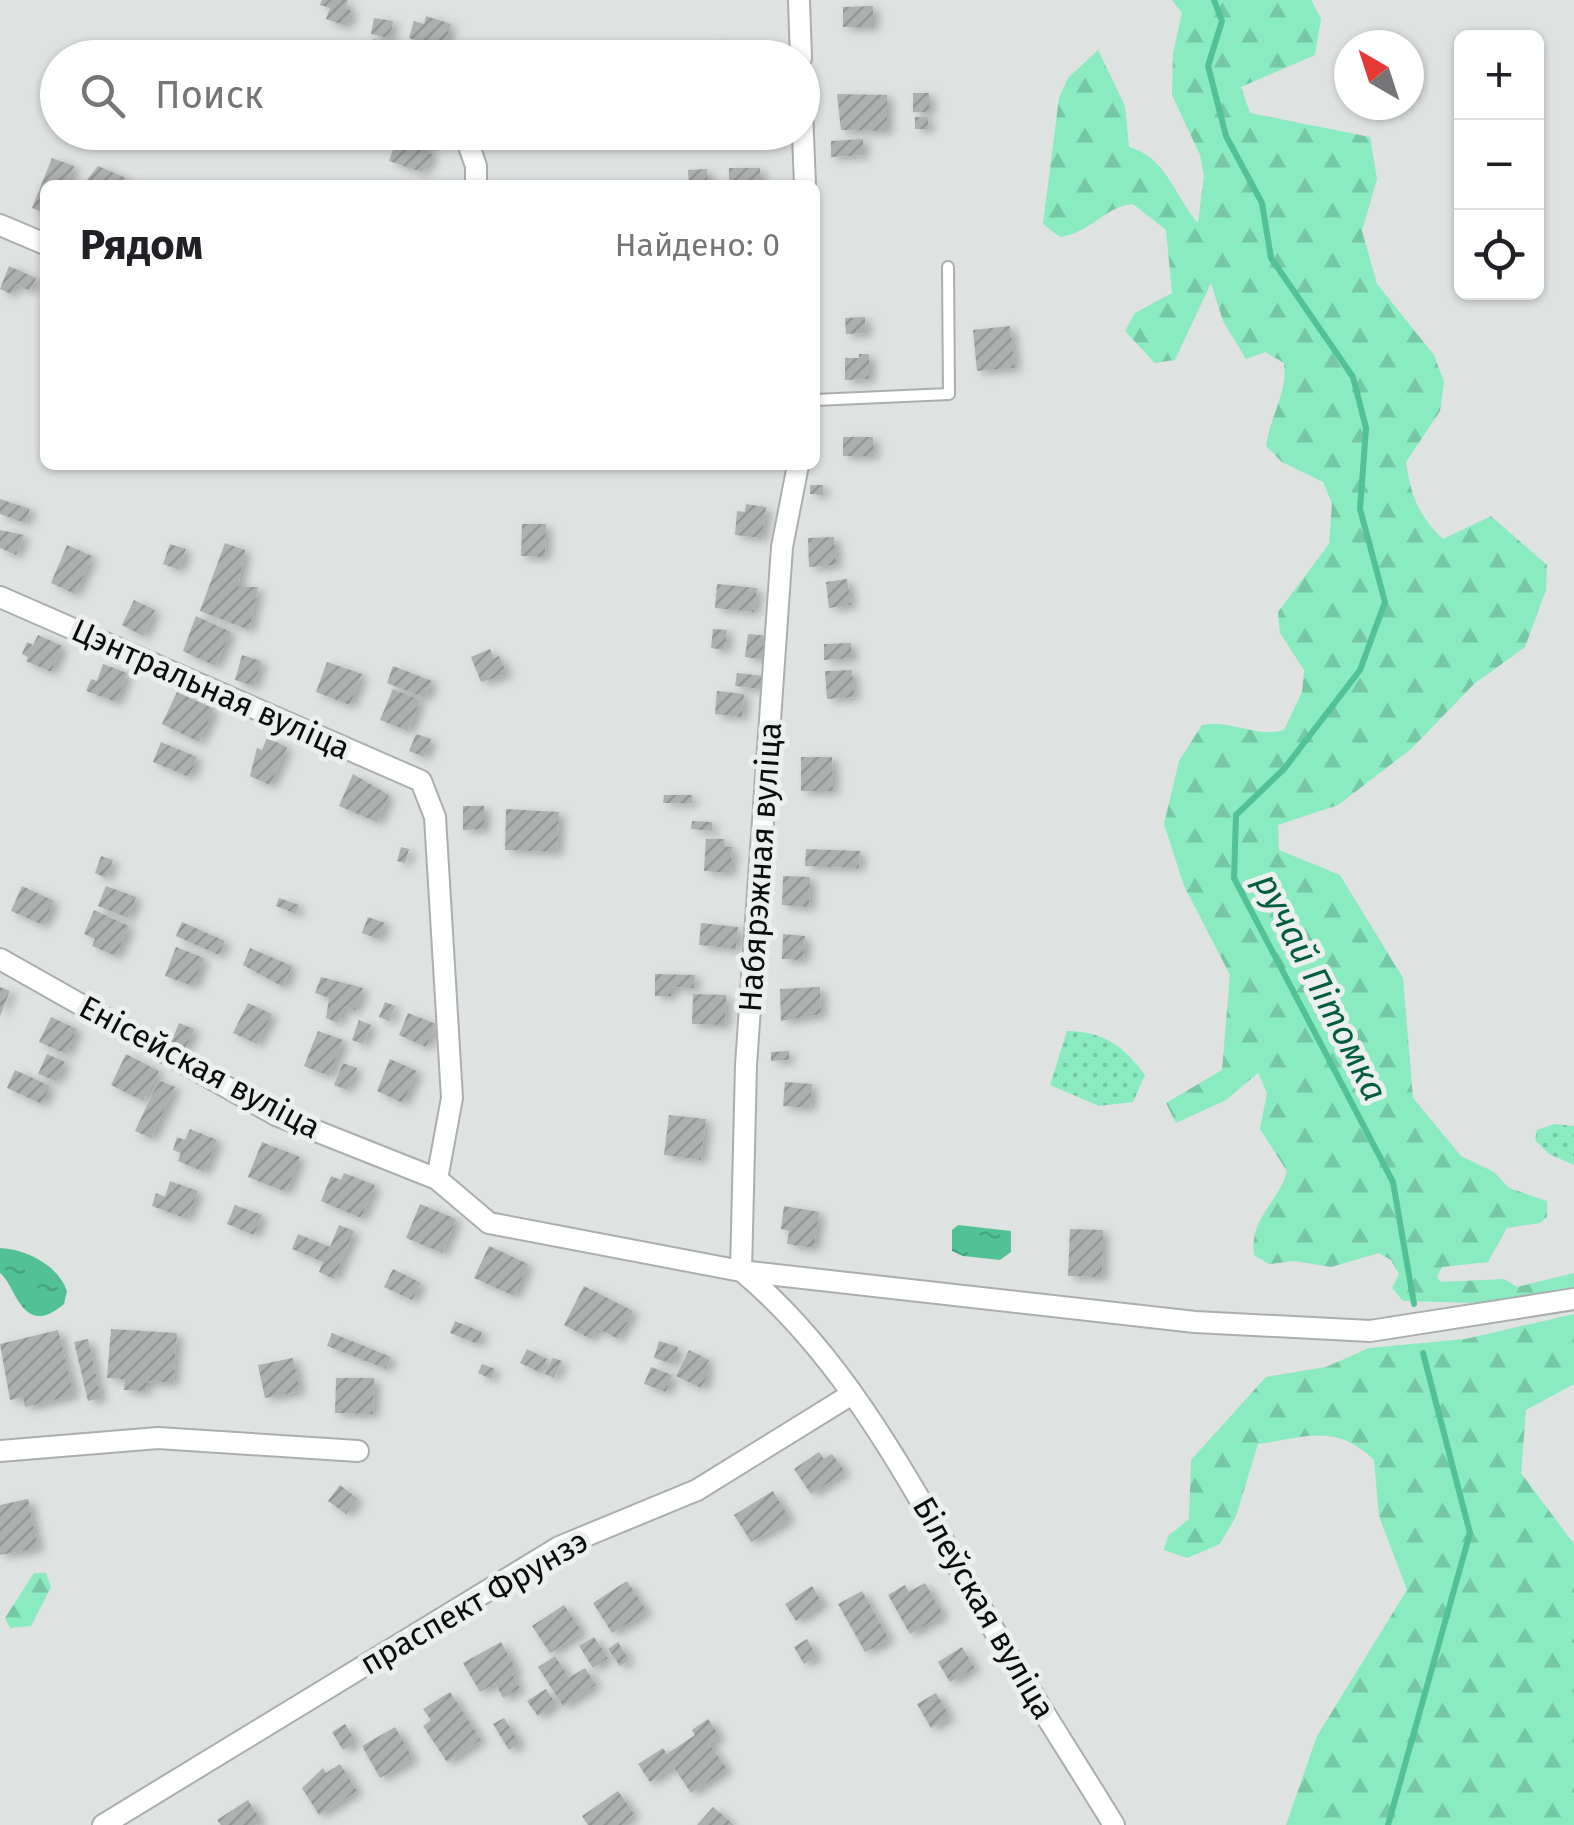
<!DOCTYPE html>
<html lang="ru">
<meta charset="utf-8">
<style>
:root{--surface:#fff;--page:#f6f6f6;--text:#202124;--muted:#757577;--line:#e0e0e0}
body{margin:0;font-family:"Fira Sans",sans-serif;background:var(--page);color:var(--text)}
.controls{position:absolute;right:30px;top:30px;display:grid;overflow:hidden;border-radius:15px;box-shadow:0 2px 8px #0004}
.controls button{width:90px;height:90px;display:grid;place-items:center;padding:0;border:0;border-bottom:2px solid var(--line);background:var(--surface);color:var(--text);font:50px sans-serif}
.compass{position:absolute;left:1334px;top:30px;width:90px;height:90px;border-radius:50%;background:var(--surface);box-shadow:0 2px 8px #0004;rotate:321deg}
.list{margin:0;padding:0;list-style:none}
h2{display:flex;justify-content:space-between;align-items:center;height:130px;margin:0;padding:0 40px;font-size:42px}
h2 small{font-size:32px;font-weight:400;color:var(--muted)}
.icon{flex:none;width:55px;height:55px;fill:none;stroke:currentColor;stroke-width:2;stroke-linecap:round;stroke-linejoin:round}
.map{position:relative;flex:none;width:1574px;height:1825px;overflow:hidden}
.search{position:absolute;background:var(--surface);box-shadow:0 2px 8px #0004;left:40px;top:40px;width:780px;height:110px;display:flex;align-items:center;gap:25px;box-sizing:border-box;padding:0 35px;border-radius:55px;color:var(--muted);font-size:38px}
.panel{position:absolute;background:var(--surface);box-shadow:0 2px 8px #0004;left:40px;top:180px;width:780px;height:290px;border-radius:15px}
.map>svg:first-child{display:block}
.grass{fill:url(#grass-dots)}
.forest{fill:url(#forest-firs)}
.water{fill:url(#water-ripples)}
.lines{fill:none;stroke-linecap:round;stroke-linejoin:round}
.stream{stroke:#52c195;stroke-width:6}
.building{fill:url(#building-hatch);filter:url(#shadow)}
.lane-casing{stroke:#aaaeac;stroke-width:14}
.street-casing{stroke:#aaaeac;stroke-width:24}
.lane{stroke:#fff;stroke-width:10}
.street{stroke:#fff;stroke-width:20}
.labels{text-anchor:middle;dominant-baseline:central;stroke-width:10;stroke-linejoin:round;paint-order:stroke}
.street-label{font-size:32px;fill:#0b0c0c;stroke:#ebefed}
.water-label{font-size:35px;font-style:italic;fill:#005d41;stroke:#ebefed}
</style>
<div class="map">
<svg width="1574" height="1825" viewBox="0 0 1574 1825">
<defs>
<pattern id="grass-dots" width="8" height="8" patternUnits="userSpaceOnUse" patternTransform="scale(2.5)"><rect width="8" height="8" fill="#8aeac0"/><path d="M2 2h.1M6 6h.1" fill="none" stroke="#76c8a4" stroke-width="1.8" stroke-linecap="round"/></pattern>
<pattern id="forest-firs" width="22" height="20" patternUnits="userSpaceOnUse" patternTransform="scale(2.5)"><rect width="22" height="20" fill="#8aeac0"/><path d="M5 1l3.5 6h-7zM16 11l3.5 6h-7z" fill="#76c8a4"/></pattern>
<pattern id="water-ripples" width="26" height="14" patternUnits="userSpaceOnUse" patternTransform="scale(2.5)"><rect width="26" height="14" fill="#52c195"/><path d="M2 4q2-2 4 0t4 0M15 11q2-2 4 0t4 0" fill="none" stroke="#46a57f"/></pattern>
<pattern id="building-hatch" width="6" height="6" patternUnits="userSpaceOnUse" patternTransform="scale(2.5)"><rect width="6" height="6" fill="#acb0ae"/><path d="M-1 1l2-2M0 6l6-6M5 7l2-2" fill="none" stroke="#939694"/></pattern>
<filter id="shadow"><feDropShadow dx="6" dy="3.5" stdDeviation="5" flood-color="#0004"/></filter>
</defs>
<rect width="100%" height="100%" fill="#dee2e0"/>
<path class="grass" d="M1067,1031C1104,1032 1123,1045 1145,1075L1133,1102L1099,1106L1050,1085Z
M1555,1124L1574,1126V1165L1549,1154L1535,1140L1537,1130Z"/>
<path class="forest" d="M1172,0H1311L1321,18L1315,55L1241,87L1250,113L1370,137L1377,179L1362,231L1377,284L1434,355L1444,382L1440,411L1406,462C1411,496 1418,515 1443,539L1491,516L1547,565L1546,590L1525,647L1474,684L1411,749L1338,805L1278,825L1279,850L1340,875L1403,978L1413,1098L1461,1156L1494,1172L1509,1188L1547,1201V1217L1540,1223L1507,1228L1488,1262L1442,1267L1437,1277L1441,1282L1504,1279L1517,1287L1574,1273V1290L1480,1303L1403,1301L1392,1288L1399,1274L1391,1260L1379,1253L1331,1267L1294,1261L1269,1264L1254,1255C1249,1218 1278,1204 1287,1171L1260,1129L1267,1093L1258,1073L1226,1100L1176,1123L1166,1103L1222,1070L1230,975L1184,886L1164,824L1179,761L1202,725C1232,720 1256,738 1284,730L1302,692L1304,670L1280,633L1278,612L1329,544L1332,503L1323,482L1282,462L1266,446C1270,416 1288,393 1284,363L1265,352L1246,359L1223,321L1211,283L1175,360L1155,363L1125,331L1135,313L1172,293L1166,230L1133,204C1103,207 1091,233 1060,237L1043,224L1059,98L1068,78L1098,50L1125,106L1129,147C1166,157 1174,195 1198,223L1204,176L1200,155L1172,95L1173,53L1182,13Z
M1574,1314V1384L1526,1410L1521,1473L1574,1544V1825H1286L1317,1736L1407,1590L1379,1516L1374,1460C1336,1423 1307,1437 1258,1444L1236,1516L1220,1544L1187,1558L1164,1550L1168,1536L1189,1519L1191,1460L1266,1377L1326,1367L1369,1348L1465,1339Z
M34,1573H46L51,1587L31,1626L10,1628L5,1618Z"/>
<path class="water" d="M958,1225L1011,1231V1252L1000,1260L963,1256L952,1251V1230Z
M0,1248C26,1249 58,1265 67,1291L64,1304C22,1340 16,1285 0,1273Z"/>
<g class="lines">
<path class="stream" d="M1214,0L1222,21L1208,66L1226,136L1262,203L1271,258L1353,377L1366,428L1360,509L1385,602L1360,670L1284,769L1236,815L1234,878L1393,1182L1414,1304
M1388,1825L1470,1533L1423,1353"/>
</g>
<path class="building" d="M322,0H348L345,8L352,11L346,26L326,19L330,8L320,5Z
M873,6V27H843V7Z
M426,16L451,24L441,55L415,47L417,41L409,38L414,21L424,24Z
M374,18L393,21L390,38L371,34Z
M373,39L395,44L391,58L370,53Z
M721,43L722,58H707L706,45Z
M913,93H929V112H913Z
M837,94L887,95V131L841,130Z
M915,117H928V129H915Z
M398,135L431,146L428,153L433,155L422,172L389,161Z
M863,139V155L831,157V141Z
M52,158L74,166L67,185H45V213L32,208Z
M98,166L126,178L123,185H83Z
M729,168H760V185H729Z
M707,169L708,185H689L688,170Z
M9,266L36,278L30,291L16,284L11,294L0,289Z
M865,317L866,333L846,334L845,318Z
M1010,326L1015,368L977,371L973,330Z
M859,354H869V379L845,380V358H859Z
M843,437H873V456H843Z
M810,485H823V495L810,494Z
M0,499L30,509L25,523L0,514Z
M746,504L766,507L762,538L735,535L737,511L745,512Z
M522,524H546L545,557L521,556Z
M0,530L24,535L16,555L0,548Z
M834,537L836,565L809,567L808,538Z
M225,543L245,550L238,587H258L249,630L200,611Z
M170,544L186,549L179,570L163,564Z
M67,545L92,556L75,594L51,583Z
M847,579L851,605L829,608L826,582Z
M717,584L757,588L754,612L715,608Z
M134,600L155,610L143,636L122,625Z
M196,616L231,632L215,666L183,651Z
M713,629L727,630L725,650L711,648Z
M748,634L769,636L766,660L745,657Z
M38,635L62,646L51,672L26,661L28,657L22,654L27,642L33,645Z
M851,643L852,658L824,660V644Z
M490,649L494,658L499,656L507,674L481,682L471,657Z
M242,655L261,661L254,686L235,680Z
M327,662L362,674L350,705L316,692Z
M103,664L127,673L116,702L86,691L91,679L97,681Z
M393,666L432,681L425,698L387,683Z
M852,670L854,697L827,699L825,671Z
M737,673L763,676L761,689L735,686Z
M393,689L420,700L408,731L380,720Z
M717,691L744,694L742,717L715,714Z
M177,692L214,709L199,742L162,724Z
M416,734L431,739L424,757L409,751Z
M267,738L287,747L270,785L250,776L257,748L262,750Z
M161,742L197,757L189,777L153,762Z
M801,757H832L833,791H801Z
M353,774L389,795L377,822L339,806Z
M664,795H692V803H663Z
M463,806H484V829L463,830Z
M506,809L559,812L557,852L505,850Z
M692,821L712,822V831L691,829Z
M706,839H724V847H732L730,873L704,871Z
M401,847L409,849L405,863L397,861Z
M806,849L860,851L859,868L805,866Z
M101,856L113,860L106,878L95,873Z
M783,876L810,877L809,907L782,905Z
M22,886L54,901L43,925L11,911Z
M106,886L136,897L128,918L98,906Z
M279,898L299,905L296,914L276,906Z
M94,910L129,926L116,956L92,946L95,939L84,934Z
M368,917L385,923L379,939L362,933Z
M182,922L225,941L219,955L176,936Z
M701,923L738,927L736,949L699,945Z
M783,934L805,936L803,960L782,959Z
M176,947L204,958L193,986L165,976Z
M250,948L292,966L283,987L243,965Z
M655,974L695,975L694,988L671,987V996H655Z
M321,977L363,988L355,1011L344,1007L338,1023L326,1018L329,998L315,993Z
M0,987L10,991L0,1016Z
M820,987L821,1014L781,1021L780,989Z
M693,994L726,995L725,1025L692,1024Z
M385,1002L395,1006L389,1021L379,1017Z
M248,1003L272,1014L257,1044L233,1033Z
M408,1013L436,1024L426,1047L399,1035Z
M51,1017L77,1029L66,1054L39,1042Z
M359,1020L371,1025L363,1044L352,1040Z
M179,1023L194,1029L185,1049L171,1043Z
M318,1031L343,1040L329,1076L304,1066Z
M789,1051V1060L771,1061V1052Z
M47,1054L65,1062L56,1081L38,1074Z
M126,1054L159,1071L143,1101L111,1085Z
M390,1059L417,1071L403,1103L377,1091Z
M343,1063L357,1068L347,1090L334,1085Z
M15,1070L50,1086L42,1104L7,1088Z
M159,1080L175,1087L151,1138L135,1131Z
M785,1082L812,1084L810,1108L783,1106Z
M669,1115L706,1119L701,1160L664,1155Z
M190,1129L217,1140L204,1172L178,1161L181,1153L173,1150L177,1137L185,1140Z
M262,1142L300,1157L286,1192L248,1177Z
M344,1173L375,1185L361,1218L321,1201L331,1176L341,1180Z
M170,1181L198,1191L187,1219L152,1206L156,1193L165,1197Z
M420,1204L456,1219L442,1253L406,1238Z
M235,1205L262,1215L254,1235L227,1224Z
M784,1206L819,1212L814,1248L787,1244L789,1231L781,1229Z
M339,1225L354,1231L334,1279L319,1272L323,1262L292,1249L298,1234L330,1247Z
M1070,1229L1103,1230L1102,1277L1068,1276Z
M489,1246L528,1264L514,1296L474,1278Z
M393,1269L421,1283L412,1300L384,1287Z
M584,1286L633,1311L618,1339L597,1328L591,1339L564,1325Z
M455,1321L482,1332L478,1344L450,1333Z
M111,1329L177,1333L173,1383L147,1381L146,1391L124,1390L125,1379L107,1378Z
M58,1330L74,1395L25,1407L23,1397L10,1400L0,1344Z
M332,1333L391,1357L386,1369L327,1346Z
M88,1339L101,1398L88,1401L74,1342Z
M659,1341L678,1347L673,1364L654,1358Z
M527,1349L547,1359L541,1373L520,1363Z
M689,1350L709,1360L704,1369L709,1372L701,1388L676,1376Z
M293,1358L300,1391L265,1398L258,1365Z
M553,1358L562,1361L554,1378L545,1374Z
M482,1364L495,1369L491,1379L478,1373Z
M651,1367L672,1375L666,1392L644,1384Z
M336,1378H374L373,1414L335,1413Z
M819,1452L824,1459L832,1454L845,1472L811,1494L794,1469Z
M340,1485L358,1499L346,1514L328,1501Z
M773,1491L790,1519L751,1542L734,1515Z
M28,1499L38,1548L0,1555V1505Z
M627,1581L647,1612L612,1633L593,1603Z
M925,1583L943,1615L910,1634L888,1595L905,1585L909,1592Z
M812,1586L823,1604L796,1621L785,1604Z
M862,1591L889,1639L865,1652L838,1604Z
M564,1605L582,1632L550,1653L532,1626Z
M594,1637L608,1658L593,1668L579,1646Z
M807,1639L817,1657L804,1664L794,1647Z
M501,1642L517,1671L512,1674L520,1688L503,1698L495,1683L480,1692L463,1663Z
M618,1642L629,1660L620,1666L608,1649Z
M962,1647L975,1668L950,1682L938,1662Z
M555,1656L569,1678L585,1668L596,1685L563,1706L538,1667Z
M546,1689L556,1704L538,1716L527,1701Z
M450,1692L481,1740L447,1762L423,1726L431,1720L423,1709Z
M936,1693L950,1717L931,1728L917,1704Z
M504,1718L520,1743L509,1750L493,1724Z
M708,1719L720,1737L709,1744L727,1769L691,1793L673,1766L650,1782L638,1764L663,1748L667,1754L695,1735L692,1730Z
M345,1724L356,1742L343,1750L332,1732Z
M395,1727L413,1759L380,1778L362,1746Z
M340,1764L357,1791L319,1815L302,1788L323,1768L326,1773Z
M618,1791L634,1814L622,1825H588L582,1816Z
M248,1800L261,1821L255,1825H221L217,1820Z
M713,1807L734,1825H697Z"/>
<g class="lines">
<g class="lane-casing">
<path id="lane" d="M815,400L949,394L948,267"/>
</g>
<g class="street-casing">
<path id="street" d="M799,0L801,58
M802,110L805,185
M464,132L476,166V185
M0,225L45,244
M0,597L421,781L435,817L452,1098L437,1179
M0,959L276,1115L437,1179L489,1223L741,1271L1195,1322L1370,1331L1574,1299
M741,1271L746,1065L782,547L798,465
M743,1272C852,1364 917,1496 987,1618C1027,1688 1072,1756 1114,1825
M0,1451L158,1438L358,1451
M103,1825L559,1547L697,1490L852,1394"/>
</g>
<use href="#lane" class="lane"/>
<use href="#street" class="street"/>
</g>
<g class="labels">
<g class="street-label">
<text transform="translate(211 689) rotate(24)">Цэнтральная вуліца</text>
<text transform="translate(760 867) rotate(-86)">Набярэжная вуліца</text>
<text transform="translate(200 1067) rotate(28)">Енісейская вуліца</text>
<text transform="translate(474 1602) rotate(-30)">праспект Фрунзэ</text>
<text transform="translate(984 1608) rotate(60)">Білеўская вуліца</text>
</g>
<g class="water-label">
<text transform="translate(1321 987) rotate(63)">ручай Пітомка</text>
</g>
</g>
</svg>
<div class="controls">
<button>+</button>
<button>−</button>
<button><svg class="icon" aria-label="locate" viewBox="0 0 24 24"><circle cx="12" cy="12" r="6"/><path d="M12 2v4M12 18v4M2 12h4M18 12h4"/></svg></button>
</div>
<svg class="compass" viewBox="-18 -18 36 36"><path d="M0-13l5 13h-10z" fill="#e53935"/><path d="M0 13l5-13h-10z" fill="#757577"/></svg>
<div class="search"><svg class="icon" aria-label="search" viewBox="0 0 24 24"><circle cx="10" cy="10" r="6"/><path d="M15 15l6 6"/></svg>Поиск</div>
<section class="panel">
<h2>Рядом<small>Найдено: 0</small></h2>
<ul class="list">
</ul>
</section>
</div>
